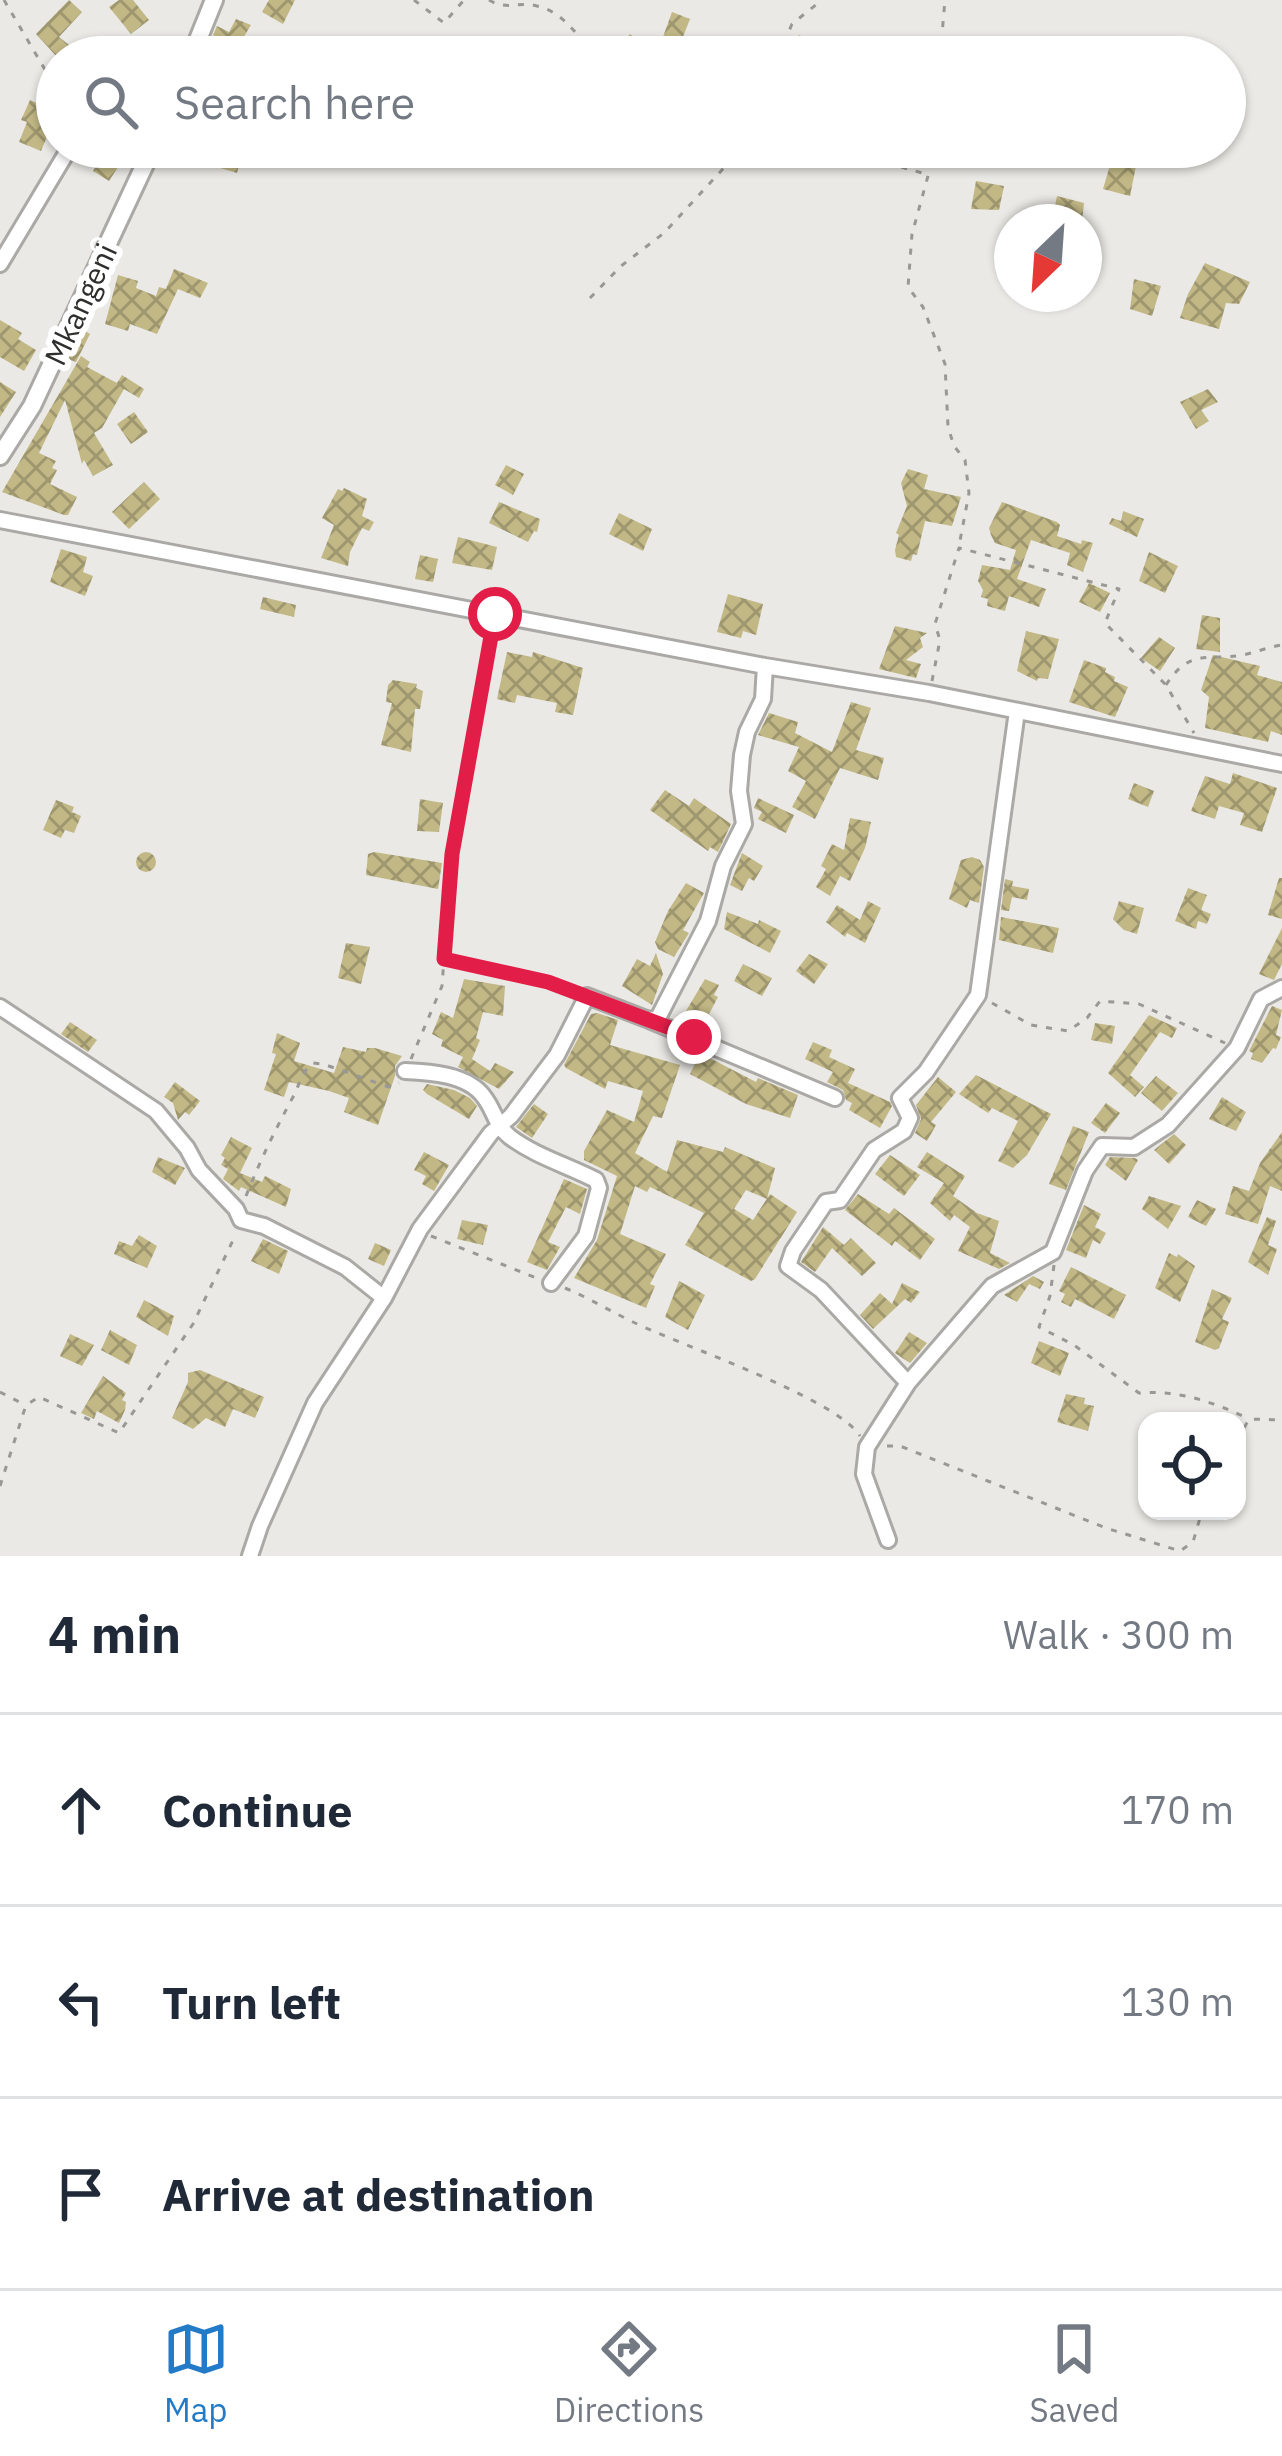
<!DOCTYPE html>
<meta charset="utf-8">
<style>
:root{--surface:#fff;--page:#f6f6f7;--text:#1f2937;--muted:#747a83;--line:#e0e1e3;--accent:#237bc8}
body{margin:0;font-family:"IBM Plex Sans",sans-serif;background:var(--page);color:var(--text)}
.controls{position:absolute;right:36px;bottom:36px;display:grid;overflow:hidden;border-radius:24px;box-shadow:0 3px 9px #0004}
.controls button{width:108px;height:108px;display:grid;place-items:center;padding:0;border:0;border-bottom:3px solid var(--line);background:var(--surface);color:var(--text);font:60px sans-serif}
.compass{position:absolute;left:994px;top:204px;width:108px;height:108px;border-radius:50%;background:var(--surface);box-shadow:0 3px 9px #0004;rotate:205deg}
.stop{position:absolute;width:36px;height:36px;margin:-27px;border:9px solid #e11d48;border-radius:50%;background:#fff}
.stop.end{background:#e11d48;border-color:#fff;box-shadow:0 3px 12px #0008}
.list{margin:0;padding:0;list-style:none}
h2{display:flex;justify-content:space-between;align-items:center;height:156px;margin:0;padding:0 48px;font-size:51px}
h2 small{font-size:39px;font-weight:400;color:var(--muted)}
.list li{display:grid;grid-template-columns:78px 1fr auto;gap:36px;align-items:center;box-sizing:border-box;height:192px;padding:0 48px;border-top:3px solid var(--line)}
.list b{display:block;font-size:45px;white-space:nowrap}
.list em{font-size:39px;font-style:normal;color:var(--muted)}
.icon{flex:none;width:66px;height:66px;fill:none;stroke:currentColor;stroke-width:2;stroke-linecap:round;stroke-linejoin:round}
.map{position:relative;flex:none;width:1282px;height:1556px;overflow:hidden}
.search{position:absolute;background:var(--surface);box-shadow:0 3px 9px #0004;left:36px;right:36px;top:36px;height:132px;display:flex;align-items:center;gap:30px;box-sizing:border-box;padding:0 42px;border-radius:66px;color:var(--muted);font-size:45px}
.sheet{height:732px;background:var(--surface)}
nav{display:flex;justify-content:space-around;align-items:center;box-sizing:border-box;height:168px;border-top:3px solid var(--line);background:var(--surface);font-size:33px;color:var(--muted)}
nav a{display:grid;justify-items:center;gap:6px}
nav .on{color:var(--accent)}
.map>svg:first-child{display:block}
.building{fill:url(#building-cross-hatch)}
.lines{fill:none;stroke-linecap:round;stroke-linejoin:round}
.minor-casing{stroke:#aaa9a6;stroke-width:20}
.tertiary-casing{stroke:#aaa9a6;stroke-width:22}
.path{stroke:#999895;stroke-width:3;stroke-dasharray:6 9;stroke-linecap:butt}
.minor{stroke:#fff;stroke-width:14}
.tertiary{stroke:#fff;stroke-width:16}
.route{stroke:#e11d48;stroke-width:15}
.labels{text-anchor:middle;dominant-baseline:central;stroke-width:12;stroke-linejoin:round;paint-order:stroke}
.street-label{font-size:30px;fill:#2e2e2c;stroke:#fff}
</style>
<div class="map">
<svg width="1282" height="1556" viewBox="0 0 1282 1556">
<defs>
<pattern id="building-cross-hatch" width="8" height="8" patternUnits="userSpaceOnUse" patternTransform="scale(3)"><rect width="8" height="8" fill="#c2b886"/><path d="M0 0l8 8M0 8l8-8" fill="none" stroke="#9e966e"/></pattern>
</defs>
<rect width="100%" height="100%" fill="#eae9e5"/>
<path class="building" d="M69,0L82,12L59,37L84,57H57L36,34Z
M119,0H133L149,20L131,34L109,7Z
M269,0H295L283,24L262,12Z
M672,12L690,19L679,47L663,37Z
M236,19L251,25L237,48L213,35L217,26L229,32Z
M630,34L639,41L627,57H612Z
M799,35L823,47L818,57H788Z
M30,100L57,112V130L51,127L41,151L19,142L27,122L21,120Z
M107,147H117L112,159L120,164L109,181L93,171Z
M232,147L243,151L237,173L217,167L218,162L181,148Z
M890,147H919L915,163L886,158Z
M1113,155L1137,161L1130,196L1103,189Z
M976,181L1004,186L999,210L971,209Z
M1057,196L1084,203L1082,222L1053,215Z
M1205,263L1250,282L1239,304L1226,303L1219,329L1180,318L1188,294Z
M174,269L208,283L200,298L178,289L157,334L130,324L128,331L105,324L118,275L138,281L136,288L156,296L159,287L166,289Z
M1134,279L1161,286L1152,316L1130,309Z
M0,320L22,333L18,339L36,350L24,371L0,357Z
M82,329L90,334L76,362L68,359Z
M81,356L90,362L87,367L117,383L122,375L144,389L139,398L124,389L102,428L94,433L113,465L93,476L84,460L82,464L65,400L39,453L56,461L52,468L57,470L50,484L77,497L68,515H64L2,492Z
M0,382L16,392L0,417Z
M1208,389L1218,402L1201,410L1209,421L1196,429L1180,402Z
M134,412L148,432L131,444L117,424Z
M506,465L524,474L513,495L495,485Z
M908,469L928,475L924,489L961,497L952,526L925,521L917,555L913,554L911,561L896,557L895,550L899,535L896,533L907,506L901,483Z
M144,482L160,499L129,529L112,512Z
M344,488L367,499L362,516L374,522L369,531L362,528L350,552L348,566L321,558L334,525L322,518L338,489L342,491Z
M499,502L540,519L537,532L534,531L528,542L489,523Z
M1002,502L1057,522L1060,525L1057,536L1081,544L1082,540L1093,543L1083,572L1067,565L1070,553L1031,540L1017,579L1046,589L1039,607L1009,596L1005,611L987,606L988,599L981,597L983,590L978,581L982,565L1010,570L1016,550L995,543L991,535L989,528Z
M1123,511L1144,519L1137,537L1109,524L1112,518L1121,521Z
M619,513L652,529L643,551L609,534Z
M458,537L497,547L492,570L452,563Z
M61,549L87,557L83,572L93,576L85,596L50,582Z
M1149,552L1178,566L1165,593L1139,581Z
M420,555L438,559L433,582L415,579Z
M1089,583L1110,593L1100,612L1079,602Z
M728,594L763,604L756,635L743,631L741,638L717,632Z
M263,597L296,605L294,617L260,609Z
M1202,615L1220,618V652L1196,649Z
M895,626L927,633L920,638L923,647L906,660L921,664L916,678L879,669Z
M1026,631L1059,639L1048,679L1038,678L1037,681L1017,671Z
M1159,637L1175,648L1160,671L1141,658Z
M507,652L532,657L533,652L583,668L573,715L555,712L557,703L517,695L515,703L497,699Z
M1213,655L1260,666L1257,675L1282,682V735L1271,731L1268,742L1205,728L1209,697L1201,690Z
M1084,660L1106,668L1105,672L1115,677L1114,681L1128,687L1115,717L1069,702Z
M393,680L417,684L416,688L423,691L420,709H415L411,752L381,745L392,703L386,702L388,685Z
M851,702L871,708L856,750L884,758L878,780L840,768L815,819L792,807L806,781L788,771L799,747L758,735L769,713L798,722L795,733L832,752Z
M1233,773L1277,788L1262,832L1240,825L1244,813L1219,806L1215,819L1191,811L1205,776L1230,784Z
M1134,783L1154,791L1148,807L1128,799Z
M665,790L689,806L694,798L731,824L718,852L710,847L708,851L650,810Z
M758,798L794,815L786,833L758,819L762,812L754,808Z
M420,799L443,803L439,832L417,831Z
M56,800L74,807L72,812L81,816L74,833L65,830L61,838L43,830Z
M850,818L871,822L865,848L850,881L840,876L830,896L816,887L826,869L821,866L832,844L844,850Z
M374,852L442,863L438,889L366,875L368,854Z
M136 862a10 10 0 1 1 20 0a10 10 0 1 1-20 0Z
M742,853L763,866L754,881L749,878L742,891L730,885Z
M972,857L980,860L984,867L979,903L970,900L967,908L949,899L961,860Z
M1279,878H1282V919L1268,915Z
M1005,879L1013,881L1012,886L1029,889L1027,900L1012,897L1009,911L1001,910Z
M686,883L704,893L683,930L689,933L674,957L658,949L655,942L668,911Z
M1188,888L1207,895L1201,910L1211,914L1207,924L1198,921L1196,929L1175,921Z
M868,901L881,908L865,943L847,933L845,937L826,922L837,905L860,920Z
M1119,901L1144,908L1137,934L1124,930L1113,919Z
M727,912L758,924L759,920L781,931L770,953L724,929Z
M1001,917L1059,928L1053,953L999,940Z
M1282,928V964L1274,980L1259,974Z
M346,943L370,947L361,984L338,978Z
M656,953L663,974L652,1005L622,986L637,959L650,966Z
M809,954L828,964L814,984L796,971Z
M743,964L772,978L762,996L734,981Z
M464,979L505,986L503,1016L483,1012L476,1038L480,1040L472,1059L490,1071L495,1063L514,1072L499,1089L458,1067L463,1057L441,1046L443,1040L432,1034L441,1012L453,1018Z
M705,979L719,985L714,995L718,997L706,1020L686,1011Z
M1272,1006L1282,1010L1276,1035L1281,1037L1276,1049L1273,1048L1262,1063L1251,1059L1253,1053L1249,1051Z
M597,1013L618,1020L610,1045L680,1065L662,1118L653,1116L635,1153L667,1172L677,1140L723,1152L725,1147L775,1168L767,1199L746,1190L734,1209L753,1220L770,1194L797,1212L755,1279L751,1281L685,1245L704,1213L650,1187L647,1192L635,1186L620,1234L666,1254L650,1284L655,1286L646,1308L574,1278L597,1240L617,1176L584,1160V1151L607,1110L634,1122L643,1091L608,1081L605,1089L566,1068L564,1065L591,1014Z
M1149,1015L1177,1028L1172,1038L1160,1032L1130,1075L1144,1087L1135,1097L1108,1073Z
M70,1022L97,1040L88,1052L61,1034Z
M1095,1023L1115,1026L1112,1044L1091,1040Z
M277,1033L300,1043L294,1061L334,1073L343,1047L366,1052L367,1048H375L402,1056L395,1066V1076L378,1125L344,1112L349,1098L329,1091L289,1082L284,1097L264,1090L276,1054L272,1053Z
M813,1042L832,1050L829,1057L855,1069L848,1083L890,1102L892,1106L880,1128L849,1110L852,1103L846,1100L843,1090L827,1082L833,1072L805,1059Z
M700,1053L756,1082L758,1078L798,1095L790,1118L746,1104L690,1074Z
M976,1075L1051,1114L1027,1155L1013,1168L998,1161L1018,1121L992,1108L988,1113L959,1094Z
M1156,1076L1178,1093L1162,1111L1141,1093Z
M938,1077L956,1092L931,1122L936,1125L927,1141L915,1133L921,1119L916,1105Z
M175,1082L200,1101L189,1115L185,1112L178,1120L173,1103L164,1097Z
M427,1084L454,1090L470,1098L477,1106L469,1119L427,1094L423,1090Z
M1222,1097L1246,1112L1236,1131L1209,1119Z
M1106,1103L1120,1113L1105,1133L1091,1123Z
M534,1104L548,1114L532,1138L516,1127Z
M1073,1126L1089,1132L1066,1190L1049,1184Z
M1282,1132V1191L1270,1186L1258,1224L1225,1214L1233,1186L1249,1191L1260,1163Z
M1174,1134L1186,1145L1169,1164L1154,1150Z
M231,1137L252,1148L240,1173L262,1182L265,1176L291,1189L286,1207L241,1187L239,1191L223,1179L228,1169L221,1165L225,1158L221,1155Z
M424,1152L449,1165L434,1191L422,1184L426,1176L414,1170Z
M927,1152L965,1176L953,1196L977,1213L999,1221L990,1253L1010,1263L999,1269L958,1251L970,1227L954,1215L950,1221L930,1203L944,1183L917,1167Z
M890,1155L920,1175L904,1196L875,1174Z
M158,1157L185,1168L175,1185L152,1172Z
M1110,1157L1135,1158L1138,1160L1126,1181L1105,1165Z
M564,1179L587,1189L580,1214L566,1207L548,1242L560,1247L547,1270L527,1262Z
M858,1194L889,1214L894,1208L935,1239L920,1260L895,1241L892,1246L845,1210Z
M1149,1196L1181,1206L1168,1229L1142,1209Z
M1197,1200L1216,1209L1206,1226L1188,1217Z
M1084,1205L1101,1214L1095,1227L1106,1233L1100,1244L1093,1240L1086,1258L1066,1250Z
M1267,1217L1276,1221L1268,1245L1277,1249L1268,1275L1248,1262Z
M462,1220L488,1225L483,1245L457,1239Z
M823,1227L844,1245L851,1238L876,1263L862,1276L832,1248L815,1272L801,1262Z
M139,1235L157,1246L147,1268L114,1254L119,1241L132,1246Z
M263,1239L288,1251L279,1274L251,1261Z
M375,1243L391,1250L384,1266L368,1259Z
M1169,1253L1177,1257L1178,1254L1195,1266L1180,1302L1155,1288Z
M1071,1267L1126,1295L1114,1319L1075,1299L1071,1307L1061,1302L1065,1294L1059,1291Z
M1033,1276L1044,1282L1040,1289L1029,1284L1017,1302L1004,1295Z
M679,1281L705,1295L688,1330L665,1317Z
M902,1283L920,1292L911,1303L905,1299L873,1329L860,1315L880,1293L892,1304Z
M1212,1289L1232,1298L1222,1319L1229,1322L1219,1348L1215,1350L1195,1342Z
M144,1300L174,1316L168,1336L136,1317Z
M110,1330L137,1345L129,1365L101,1350Z
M909,1332L927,1343L910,1363L895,1353Z
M70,1334L94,1345L82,1366L60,1356Z
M1039,1341L1069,1353L1060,1376L1031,1363Z
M200,1370L264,1397L255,1418L233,1409L225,1427L206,1418L193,1429L172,1418L188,1382V1373Z
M103,1376L126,1393L122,1400L126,1402L125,1410L119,1423L97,1411L94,1419L81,1413Z
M1066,1394L1085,1398L1084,1404L1094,1406L1088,1431L1057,1422Z"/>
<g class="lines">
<g class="minor-casing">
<path id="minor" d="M0,264L70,147
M0,520L765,666L929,693L1282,764
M0,1007L156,1111L187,1148L199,1170L236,1209L241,1220L264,1226L345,1267L384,1298
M649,1020L835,1098
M405,1071C429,1072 468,1074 484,1097C495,1111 495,1125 510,1137C537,1157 567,1165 596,1180L599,1188L586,1236L551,1283
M908,1383L821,1290L788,1266L793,1251L826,1202L840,1200L874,1150L904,1131L910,1118L900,1098L926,1072L978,995L1017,711
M888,1540L864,1474L867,1447L908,1383L992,1286L1053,1252L1085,1171L1102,1146L1134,1147L1168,1125L1237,1048L1261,999L1282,988
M250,1556L260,1526L315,1403L384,1298L420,1229L491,1133L511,1116L557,1055L587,996L649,1020L658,1018L708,921L723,866L744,824L739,791L742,755L747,732L763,699L765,666"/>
</g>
<g class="tertiary-casing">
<path id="tertiary" d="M191,57L214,0
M0,456L32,406L153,147"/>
</g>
<path class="path" d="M4,0L57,90
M414,0L444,23L464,0
M489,0C507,11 519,1 537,6C567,13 577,39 599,57
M778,57L792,24L822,0
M940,57L945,0
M829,147L926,174
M936,147L912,234L908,287L923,307L945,364L948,427L954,446L965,460L969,493L959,546
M590,298L621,266L664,233L722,170L735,147
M492,627L452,854L444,959L574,992
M932,681L940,640L935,624L959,548L1119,589L1105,623L1166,685L1194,733
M1166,685C1190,648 1206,661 1243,655C1256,652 1269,647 1282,645
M992,1003L1031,1025L1068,1031L1087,1018L1100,1001L1139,1004L1225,1043
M411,1059L442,986L444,959
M246,1196C260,1161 275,1130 293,1097C300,1084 301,1072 313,1063L323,1064L389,1087L399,1083
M431,1236L539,1279
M1054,1265L1050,1296L1039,1327L1074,1345L1139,1393C1180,1390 1213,1402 1249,1419
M565,1288C589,1298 610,1311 633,1322C680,1345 836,1398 860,1436
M0,1392L25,1405
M1237,1441L1249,1419L1282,1420
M887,1446H900L1106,1528L1180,1551L1193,1542L1202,1511
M0,1486L26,1405L39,1397L119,1433L193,1324L236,1234"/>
<use href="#minor" class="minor"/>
<use href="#tertiary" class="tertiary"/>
</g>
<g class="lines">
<path class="route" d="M495,614L452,854L444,959L548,982L694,1037"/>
</g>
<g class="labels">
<g class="street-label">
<text transform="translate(80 304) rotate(-65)">Mkangeni</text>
</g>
</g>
</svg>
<div class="controls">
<button><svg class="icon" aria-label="locate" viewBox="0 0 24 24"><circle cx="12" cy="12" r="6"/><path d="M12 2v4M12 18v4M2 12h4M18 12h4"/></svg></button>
</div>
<svg class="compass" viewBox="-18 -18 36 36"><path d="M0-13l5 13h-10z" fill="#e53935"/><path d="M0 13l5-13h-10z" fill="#747a83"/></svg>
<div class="stop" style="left:495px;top:614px"></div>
<div class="stop end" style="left:694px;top:1037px"></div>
<div class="search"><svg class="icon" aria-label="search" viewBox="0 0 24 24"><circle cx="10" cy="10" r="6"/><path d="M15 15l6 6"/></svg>Search here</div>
</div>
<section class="sheet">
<h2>4 min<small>Walk · 300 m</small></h2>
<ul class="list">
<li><svg class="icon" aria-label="ahead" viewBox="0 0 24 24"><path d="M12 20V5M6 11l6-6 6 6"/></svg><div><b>Continue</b></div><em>170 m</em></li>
<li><svg class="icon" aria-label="left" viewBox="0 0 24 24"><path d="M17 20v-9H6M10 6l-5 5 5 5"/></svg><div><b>Turn left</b></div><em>130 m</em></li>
<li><svg class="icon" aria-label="arrive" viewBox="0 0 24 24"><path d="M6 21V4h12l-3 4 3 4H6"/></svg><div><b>Arrive at destination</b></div></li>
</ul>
</section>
<nav>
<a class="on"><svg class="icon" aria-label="map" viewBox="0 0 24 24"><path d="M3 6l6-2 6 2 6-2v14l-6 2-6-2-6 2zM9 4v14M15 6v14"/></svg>Map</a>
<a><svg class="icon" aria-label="directions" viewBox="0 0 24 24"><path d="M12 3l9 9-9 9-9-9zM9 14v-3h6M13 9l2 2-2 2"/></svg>Directions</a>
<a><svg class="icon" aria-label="saved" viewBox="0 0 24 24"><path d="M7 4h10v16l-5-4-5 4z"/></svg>Saved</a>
</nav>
